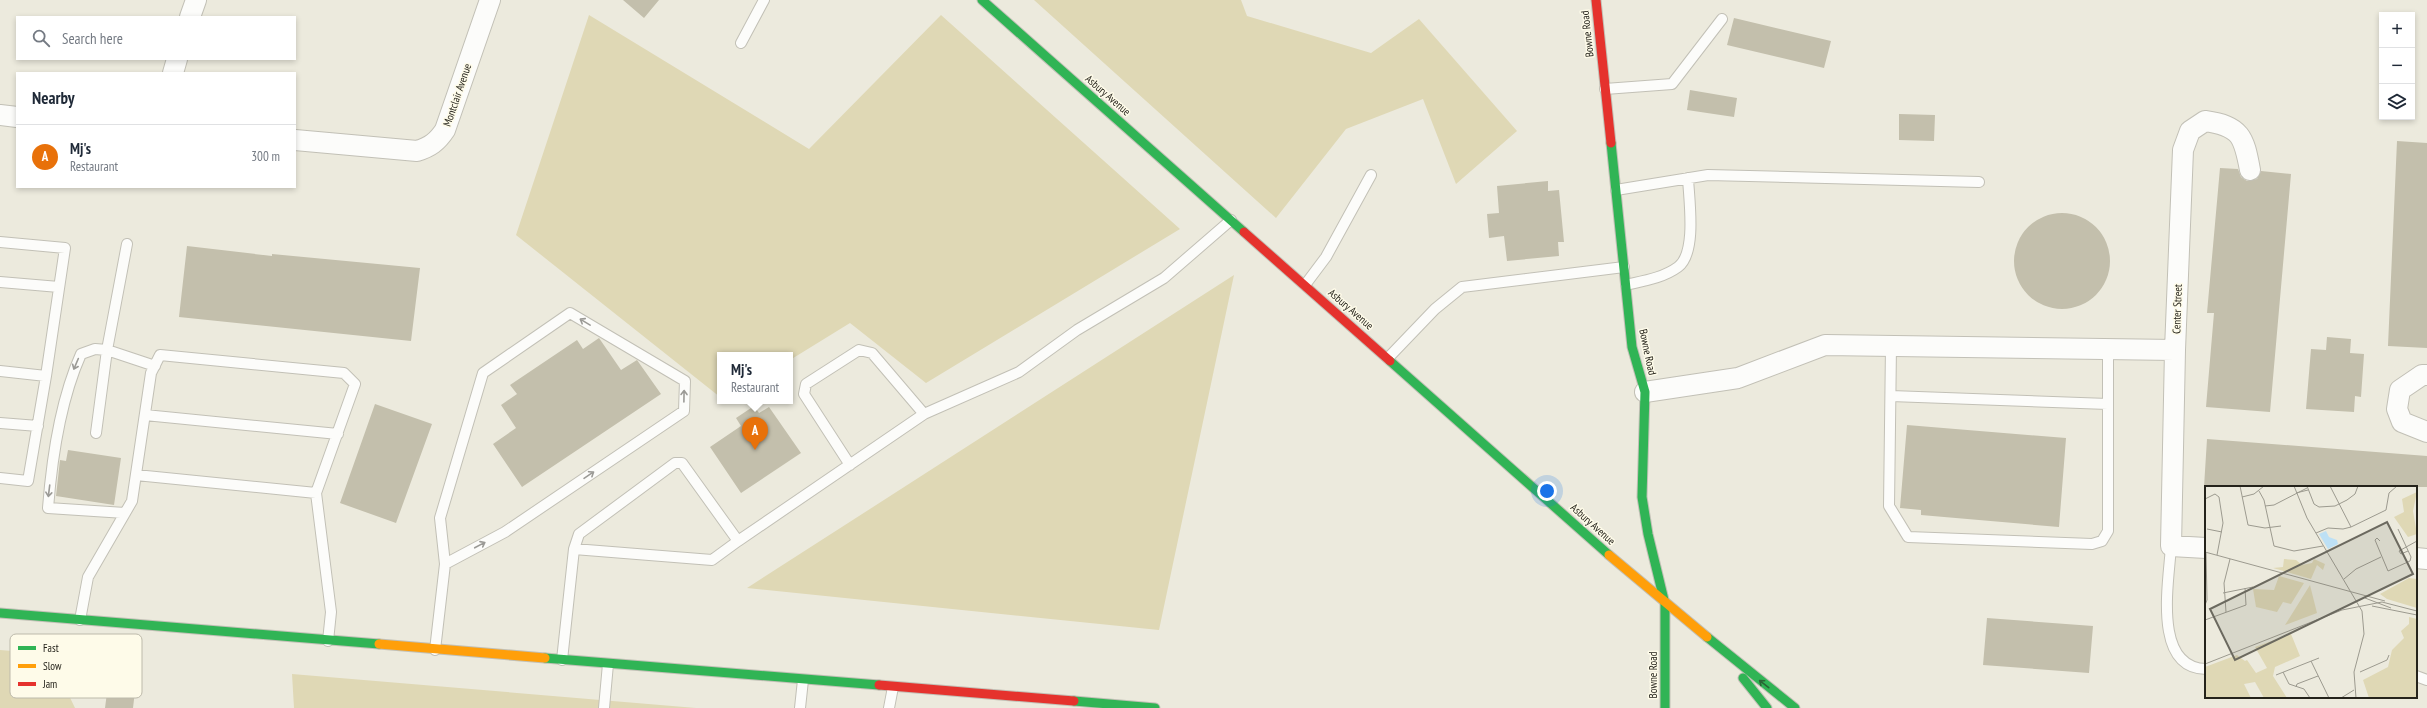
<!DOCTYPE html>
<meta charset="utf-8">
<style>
:root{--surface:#fff;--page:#f2f2f3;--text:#1f2937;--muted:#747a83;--line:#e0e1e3;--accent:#111827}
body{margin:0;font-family:"PT Sans Narrow",sans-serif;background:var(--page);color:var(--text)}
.controls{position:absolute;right:12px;top:12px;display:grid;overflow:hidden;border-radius:0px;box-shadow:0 2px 6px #0003}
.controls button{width:36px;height:36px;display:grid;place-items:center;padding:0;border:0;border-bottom:1px solid var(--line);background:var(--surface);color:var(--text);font:20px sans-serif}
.you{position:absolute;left:1547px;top:491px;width:14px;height:14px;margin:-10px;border:3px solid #fff;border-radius:50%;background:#1a73e8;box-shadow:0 0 0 6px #1a73e833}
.badge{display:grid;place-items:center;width:26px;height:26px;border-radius:50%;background:var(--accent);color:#fff;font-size:13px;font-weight:700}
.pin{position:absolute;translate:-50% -33px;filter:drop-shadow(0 1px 2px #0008)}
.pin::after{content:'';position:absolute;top:21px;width:14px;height:12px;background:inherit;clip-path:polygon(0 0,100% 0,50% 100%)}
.popup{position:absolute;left:717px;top:352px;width:76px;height:52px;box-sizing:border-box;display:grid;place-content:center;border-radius:0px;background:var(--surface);filter:drop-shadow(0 1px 3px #0005);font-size:13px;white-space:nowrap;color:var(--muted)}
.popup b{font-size:15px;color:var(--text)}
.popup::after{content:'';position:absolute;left:50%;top:100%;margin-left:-8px;border:8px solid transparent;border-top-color:var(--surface)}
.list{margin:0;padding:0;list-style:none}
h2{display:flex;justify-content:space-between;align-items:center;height:52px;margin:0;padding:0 16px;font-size:17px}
h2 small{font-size:13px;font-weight:400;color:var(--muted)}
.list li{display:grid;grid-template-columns:26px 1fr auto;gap:12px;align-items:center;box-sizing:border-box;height:64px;padding:0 16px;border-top:1px solid var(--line)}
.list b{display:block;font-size:15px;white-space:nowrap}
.list p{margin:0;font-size:13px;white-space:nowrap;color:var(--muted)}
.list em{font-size:13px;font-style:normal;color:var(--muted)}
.icon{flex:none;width:22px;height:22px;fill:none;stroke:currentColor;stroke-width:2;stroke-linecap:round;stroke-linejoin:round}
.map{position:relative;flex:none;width:2427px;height:708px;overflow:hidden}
.search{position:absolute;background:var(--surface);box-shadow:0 2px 6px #0003;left:16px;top:16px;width:280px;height:44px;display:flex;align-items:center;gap:10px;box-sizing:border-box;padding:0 14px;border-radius:0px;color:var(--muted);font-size:15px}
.panel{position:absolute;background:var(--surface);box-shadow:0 2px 6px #0003;left:16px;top:72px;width:280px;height:116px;border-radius:0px}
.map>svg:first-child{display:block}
.green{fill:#dfd8b5}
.building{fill:#c3bfac}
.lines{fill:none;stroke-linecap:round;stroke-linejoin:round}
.lane-casing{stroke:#c2c0b6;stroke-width:12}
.street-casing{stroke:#c2c0b6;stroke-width:22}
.fast-casing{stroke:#c2c0b6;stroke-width:11}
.slow-casing{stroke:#c2c0b6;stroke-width:11}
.jam-casing{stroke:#c2c0b6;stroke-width:11}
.lane{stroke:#fcfcfa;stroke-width:10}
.street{stroke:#fcfcfa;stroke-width:20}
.fast{stroke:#30b455;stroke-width:9}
.slow{stroke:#ff9f0a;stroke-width:9}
.jam{stroke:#e5322d;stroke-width:9}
.oneway{stroke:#9b9a96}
.oneway2{stroke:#2a6435}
.labels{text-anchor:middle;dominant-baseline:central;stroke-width:3;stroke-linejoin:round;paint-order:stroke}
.street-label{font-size:11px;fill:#25231b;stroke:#fefbe9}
.inset-road{fill:none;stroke:#9c9a8f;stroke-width:1}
.view{fill:#6b695f;fill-opacity:0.15;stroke:#6b695f;stroke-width:2}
.inset-edge{fill:none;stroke:#25231b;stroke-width:2}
.key{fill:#fefbe9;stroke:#bdbaab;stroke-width:1}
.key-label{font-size:11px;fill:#25231b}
</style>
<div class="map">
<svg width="2427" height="708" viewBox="0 0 2427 708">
<rect width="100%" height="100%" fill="#eceadd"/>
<path class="green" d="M1034,0H1241L1247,16L1371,53L1419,19L1517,131L1456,184L1423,99L1346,129L1276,218Z
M589,15L809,149L941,15L1180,229L926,383L850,323L790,360V355H720V397L516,235Z
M1234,275L1159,630L747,588Z
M0,650L49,654L75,708H0Z
M292,674L696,708H294Z"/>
<path class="building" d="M623,0H659L644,18Z
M1734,18L1831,41L1824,68L1727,45Z
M1690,90L1737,98L1734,117L1687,110Z
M1899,114L1935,115L1934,141L1899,140Z
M2397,141L2427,143V348L2388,346Z
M2220,168L2238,169L2241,177L2247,181L2257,179L2261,171L2291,174L2270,412L2206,407L2214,313H2207Z
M1548,181V191L1559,190L1564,242H1558L1559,256L1507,261L1504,236L1489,238L1487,214L1499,213L1497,186Z
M2014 261a48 48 0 1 1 96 0a48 48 0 1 1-96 0Z
M187,246L272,256V254L420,268L411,341L179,317Z
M2327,337L2351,339L2350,353L2364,354L2361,397L2355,396L2354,412L2306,409L2311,349L2326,350Z
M599,338L621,370L637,360L661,394L522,487L493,444L516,428L501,405L517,394L510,385L577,340L583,349Z
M375,404L432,424L396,523L340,503Z
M754,406L759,413L769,407L801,453L741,493L710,447L741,426L736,418Z
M1907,425L2066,438L2059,527L1921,515V510L1900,508Z
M2207,439L2427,456V487H2204Z
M68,450L121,458L114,505L56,496L60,460L66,461Z
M1987,618L2093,626L2089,673L1983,665Z
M112,654L139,657L133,708H105Z"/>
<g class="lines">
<g class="lane-casing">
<path id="lane" d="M741,43L764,0
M1605,89L1672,84L1722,19
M1616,190L1708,175L1979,182
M0,242L65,248L46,376L28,481L0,478
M127,244L107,350L155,366
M0,282L59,287
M1305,285L1326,257L1371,175
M1626,285C1643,281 1663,278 1678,267C1697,253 1689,200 1688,178
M1891,346L1889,506L1908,537L2092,544L2102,541L2108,531V350
M1388,358L1435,309L1462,287L1624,267
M0,371L46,376
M1891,396L2108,404
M145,415L338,434
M0,423L38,426
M96,433L107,350L95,349L81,354C60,401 52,456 48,508L125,513
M850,465L804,394L806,384L859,350L872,353L924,414
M136,475L316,493
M738,541L924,414L1019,372L1077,330L1164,278L1231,220
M2171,546C2169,581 2152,668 2206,669
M80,620L88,577L132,501L151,373L160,355L344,373L355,384L316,493L331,612L328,641
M435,650L445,564L440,518L483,373L570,313L685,381L684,411L505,532L445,564
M562,660L574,549L579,534L675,463H682L738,541L712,560L574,549
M2416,676L2427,680
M604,708L608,664
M800,708L803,680
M889,708L893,687"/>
</g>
<g class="street-casing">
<path id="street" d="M190,17L196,0
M173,73L177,59
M0,115L17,117
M295,140L417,151C430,147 437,142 445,130L490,0
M2427,375H2422L2400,390L2397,409L2402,422L2427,432
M1645,392L1738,378L1825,345L2175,350
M2206,548L2171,546L2175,350L2183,150L2190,131L2205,121C2241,126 2244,137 2250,170
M2416,558L2427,559"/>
</g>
<g class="fast-casing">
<path id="fast" d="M982,0L1244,232
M1611,143L1632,347L1645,392L1642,497L1648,534L1665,604V708
M1390,361L1609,555
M0,613L379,644
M1707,637L1795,708
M545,658L879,685
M1743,678L1767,708
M1074,701L1155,708"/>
</g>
<g class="slow-casing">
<path id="slow" d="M1609,555L1707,637
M379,644L545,658"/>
</g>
<g class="jam-casing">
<path id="jam" d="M1596,0L1611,143
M1244,232L1390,361
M879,685L1074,701"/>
</g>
<use href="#lane" class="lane"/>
<use href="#street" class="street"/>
<use href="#fast" class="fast"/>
<use href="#slow" class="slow"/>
<use href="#jam" class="jam"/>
</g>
<defs><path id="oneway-shaft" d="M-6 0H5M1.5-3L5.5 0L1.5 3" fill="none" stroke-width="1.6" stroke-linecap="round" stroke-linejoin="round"/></defs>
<g class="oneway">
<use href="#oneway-shaft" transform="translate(585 322) rotate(-149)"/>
<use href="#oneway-shaft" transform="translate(76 364) rotate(113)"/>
<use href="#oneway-shaft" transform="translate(684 396) rotate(-89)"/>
<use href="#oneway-shaft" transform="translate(589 475) rotate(-34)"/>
<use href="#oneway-shaft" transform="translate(49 491) rotate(97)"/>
<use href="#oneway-shaft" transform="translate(480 545) rotate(-28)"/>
</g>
<use class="oneway2" href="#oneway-shaft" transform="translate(1764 684) rotate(-142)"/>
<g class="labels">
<g class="street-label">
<text transform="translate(1587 34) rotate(-96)">Bowne Road</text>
<text transform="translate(457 95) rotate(-71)">Montclair Avenue</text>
<text transform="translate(1108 95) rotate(41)">Asbury Avenue</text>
<text transform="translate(1351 309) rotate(41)">Asbury Avenue</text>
<text transform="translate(2177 309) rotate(-88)">Center Street</text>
<text transform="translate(1648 352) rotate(78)">Bowne Road</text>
<text transform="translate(1593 524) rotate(42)">Asbury Avenue</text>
<text transform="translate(1653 675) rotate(-90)">Bowne Road</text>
</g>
</g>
<g transform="translate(2205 486)">
<rect width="212" height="212" fill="#eceadd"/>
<path d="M212,6L208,25L212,48L203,51L189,31L199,26L197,13ZM79,73L91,74L97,79L107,77L109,73L120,78L118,84L112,79L106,93L68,82L78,81ZM74,90L99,97L86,118L78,116L72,126L51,121L48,103L69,104ZM204,92L212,93V122L182,113L175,108ZM105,99L112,127L80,139ZM204,131L212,133V212H164L158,194L183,181L187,164L199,152L196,145L204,138ZM86,148L95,170L70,181L68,190L82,212H59L50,196L39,198L46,212H0V181L32,169L40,175L42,174L51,187L62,182L50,161Z" fill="#dfd8b5"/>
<path d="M121,45L124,51L132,54L133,58L123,63L114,48Z" fill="#bde0f5"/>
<path class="inset-road" d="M35,0L43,39L60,42L76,40M89,0L102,32L157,125L159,148L149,186L151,212M102,0L109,18L114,21L130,20L142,14L150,8L153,0M125,0L146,41M54,5L59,14L69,60L89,65L118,60M91,7L103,4M37,11L49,8L59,0M0,13L10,8L14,11L18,37L12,69M60,20L69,19L102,2M2,43L17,46M111,47L123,42L138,43L146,41L181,24L184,7L192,0M175,55L172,52L170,54L183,85L205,75L206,71L193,43M203,65L196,68L194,65L212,55M0,66L180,115M139,93L151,83L176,71M18,107L48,101M160,112L186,122M0,119L2,114L1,66M167,120L212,129M21,126L19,97L25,73M0,134L41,119L40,102M106,175L124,212M0,178L137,124L177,116L212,125M78,186L84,198L99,203L105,212M155,186L182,174L184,169M71,189L114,172M91,201L92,198L113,190M136,212L149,204"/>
<path class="view" d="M182,36L208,88L30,174L5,123Z"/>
<rect width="212" height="212" class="inset-edge"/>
</g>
<rect x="10" y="634" width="132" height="64" rx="6" class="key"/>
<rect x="18" y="646" width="18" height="4" fill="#30b455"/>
<rect x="18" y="664" width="18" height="4" fill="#ff9f0a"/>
<rect x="18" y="682" width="18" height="4" fill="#e5322d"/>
<g class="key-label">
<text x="43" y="652">Fast</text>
<text x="43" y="670">Slow</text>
<text x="43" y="688">Jam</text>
</g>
</svg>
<div class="controls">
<button>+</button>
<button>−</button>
<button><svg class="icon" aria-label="layers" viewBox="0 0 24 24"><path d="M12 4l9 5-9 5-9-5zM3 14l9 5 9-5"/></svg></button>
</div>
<div class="you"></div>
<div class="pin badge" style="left:755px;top:450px;background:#e8710a">A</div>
<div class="popup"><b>Mj's</b>Restaurant</div>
<div class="search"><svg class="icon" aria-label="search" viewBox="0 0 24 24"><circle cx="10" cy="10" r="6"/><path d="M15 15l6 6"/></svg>Search here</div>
<section class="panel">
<h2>Nearby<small></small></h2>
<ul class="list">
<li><span class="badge" style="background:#e8710a">A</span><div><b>Mj's</b><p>Restaurant</p></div><em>300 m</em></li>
</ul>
</section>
</div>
